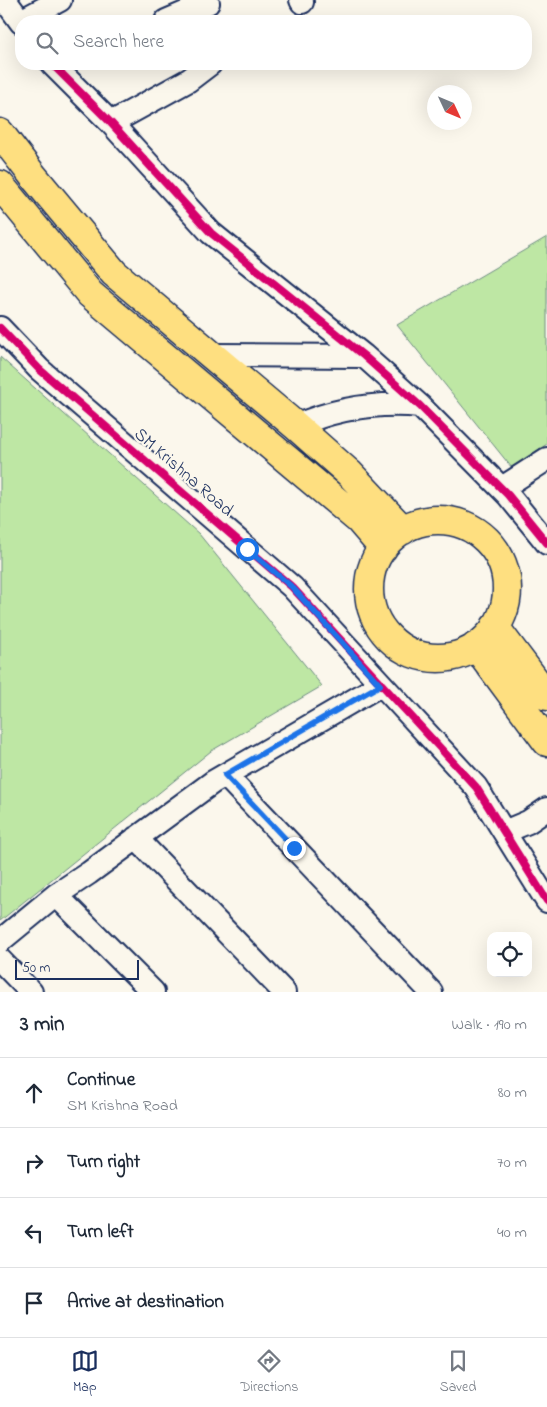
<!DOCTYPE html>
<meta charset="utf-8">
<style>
:root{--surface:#fff;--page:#f6f6f7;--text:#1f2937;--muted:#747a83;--line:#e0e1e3;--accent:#1b2f5e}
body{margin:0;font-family:"Indie Flower",sans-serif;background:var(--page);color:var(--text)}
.controls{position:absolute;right:15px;bottom:15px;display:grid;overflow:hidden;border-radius:10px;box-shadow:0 5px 20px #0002}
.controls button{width:45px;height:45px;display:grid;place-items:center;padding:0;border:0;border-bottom:1px solid var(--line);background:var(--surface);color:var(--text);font:25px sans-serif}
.compass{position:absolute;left:427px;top:85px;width:45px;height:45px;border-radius:50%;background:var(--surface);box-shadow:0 5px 20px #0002;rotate:134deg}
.scale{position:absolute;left:15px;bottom:12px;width:124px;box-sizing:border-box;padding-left:5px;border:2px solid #1b2f5e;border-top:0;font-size:14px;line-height:18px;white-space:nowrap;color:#1b2f5e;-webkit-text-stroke:4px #fbf7ec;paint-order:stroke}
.stop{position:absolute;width:15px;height:15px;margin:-11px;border:4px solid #1a73e8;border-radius:50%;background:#fff}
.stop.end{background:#1a73e8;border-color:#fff;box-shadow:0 1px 5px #0008}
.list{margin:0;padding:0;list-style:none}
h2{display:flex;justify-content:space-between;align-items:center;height:65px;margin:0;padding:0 20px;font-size:21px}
h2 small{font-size:16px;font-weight:400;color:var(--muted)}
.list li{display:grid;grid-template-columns:32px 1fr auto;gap:15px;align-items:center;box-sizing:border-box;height:70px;padding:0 20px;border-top:1px solid var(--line)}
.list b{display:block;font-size:19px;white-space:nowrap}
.list p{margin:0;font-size:16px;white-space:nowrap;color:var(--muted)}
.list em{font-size:16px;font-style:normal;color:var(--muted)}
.icon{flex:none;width:28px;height:28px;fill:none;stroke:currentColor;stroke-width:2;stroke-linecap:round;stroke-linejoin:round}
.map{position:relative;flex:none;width:547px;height:992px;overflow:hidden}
.search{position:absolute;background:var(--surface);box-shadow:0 5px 20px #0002;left:15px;right:15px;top:15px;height:55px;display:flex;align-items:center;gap:12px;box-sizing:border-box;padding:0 18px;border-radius:20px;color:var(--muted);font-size:19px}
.sheet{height:345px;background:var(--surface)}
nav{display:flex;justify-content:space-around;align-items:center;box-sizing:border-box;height:70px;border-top:1px solid var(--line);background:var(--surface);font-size:14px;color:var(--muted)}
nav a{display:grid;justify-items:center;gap:2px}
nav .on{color:var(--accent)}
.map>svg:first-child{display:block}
.green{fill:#bee7a4;stroke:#6c8b81}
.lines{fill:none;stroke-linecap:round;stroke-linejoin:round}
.minor-casing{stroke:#1b2f5e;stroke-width:26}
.highway-casing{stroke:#1b2f5e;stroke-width:31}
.minor{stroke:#fbf7ec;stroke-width:22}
.highway{stroke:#fedf80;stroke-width:28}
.cycleway-casing{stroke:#fbf7ec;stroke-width:11}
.cycleway{stroke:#d6006c;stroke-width:8}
.route{stroke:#1a73e8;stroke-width:6}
.labels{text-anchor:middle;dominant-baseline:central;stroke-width:4.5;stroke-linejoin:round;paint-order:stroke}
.street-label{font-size:18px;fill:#1b2f5e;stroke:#fbf7ec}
</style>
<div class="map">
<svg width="547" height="992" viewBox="0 0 547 992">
<rect width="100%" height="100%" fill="#fbf7ec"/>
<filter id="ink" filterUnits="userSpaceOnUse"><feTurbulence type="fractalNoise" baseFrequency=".02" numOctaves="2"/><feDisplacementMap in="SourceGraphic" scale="10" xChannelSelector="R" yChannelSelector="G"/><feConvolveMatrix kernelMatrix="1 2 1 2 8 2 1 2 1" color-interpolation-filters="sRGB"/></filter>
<g filter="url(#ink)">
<path class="green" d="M547,237V444L512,468L397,325Z
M0,357L199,534L322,686L211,751L0,921Z"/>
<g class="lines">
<g class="minor-casing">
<path id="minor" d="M5,0L21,22
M301,0L302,2
M30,16L60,0
M166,21L208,3
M52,64L111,123L211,233L364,356L420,406L508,495L547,543
M111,123L189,80L210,64
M0,328L39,369L292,587L476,787L547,901
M210,355L364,356
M296,426C337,408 377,402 420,406
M502,488L547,459
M225,775L431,992
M504,832L528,822L547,809
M136,838L284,992
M56,895L153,992
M0,941L56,895L89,873L213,782L380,685
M0,960L31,992"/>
</g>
<g class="highway-casing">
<path id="highway" d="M0,133L34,177L114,273L296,426L349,473L403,530
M0,185L90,294L359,520L383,548
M369 589a69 69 0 1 1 138 0a69 69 0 1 1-138 0Z
M495,627L547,696
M476,646L547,742"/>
</g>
<use href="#minor" class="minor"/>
<use href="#highway" class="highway"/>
<g class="cycleway-casing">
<path id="cycleway" d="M52,64L111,123L211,233L364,356L420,406L508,495L547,543
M0,328L39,369L292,587L476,787L547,901"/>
</g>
<use href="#cycleway" class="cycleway"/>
</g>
</g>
<g class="lines" filter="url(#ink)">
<path class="route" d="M247,549L292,587L380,685L225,775L294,848"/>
</g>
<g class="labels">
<g class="street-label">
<text transform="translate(183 473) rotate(41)">SM Krishna Road</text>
</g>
</g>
</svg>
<div class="controls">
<button><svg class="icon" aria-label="locate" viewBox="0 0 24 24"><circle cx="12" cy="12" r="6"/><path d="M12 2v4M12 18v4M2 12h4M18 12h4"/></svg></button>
</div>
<svg class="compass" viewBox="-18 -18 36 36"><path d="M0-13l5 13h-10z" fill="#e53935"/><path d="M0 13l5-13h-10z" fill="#747a83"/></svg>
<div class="scale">50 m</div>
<div class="stop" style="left:247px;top:549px"></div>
<div class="stop end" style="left:294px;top:848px"></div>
<div class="search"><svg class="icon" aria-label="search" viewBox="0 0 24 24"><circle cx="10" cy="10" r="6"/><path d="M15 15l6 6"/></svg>Search here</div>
</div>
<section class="sheet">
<h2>3 min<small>Walk · 190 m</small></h2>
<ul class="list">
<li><svg class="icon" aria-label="ahead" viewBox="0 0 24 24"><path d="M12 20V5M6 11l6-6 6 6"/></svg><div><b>Continue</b><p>SM Krishna Road</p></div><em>80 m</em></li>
<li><svg class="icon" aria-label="right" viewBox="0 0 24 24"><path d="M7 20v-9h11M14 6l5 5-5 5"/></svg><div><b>Turn right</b></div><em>70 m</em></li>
<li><svg class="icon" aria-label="left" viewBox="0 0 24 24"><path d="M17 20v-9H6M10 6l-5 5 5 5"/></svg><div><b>Turn left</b></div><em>40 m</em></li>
<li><svg class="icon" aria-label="arrive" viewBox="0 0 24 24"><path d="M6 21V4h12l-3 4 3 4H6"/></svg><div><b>Arrive at destination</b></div></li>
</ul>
</section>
<nav>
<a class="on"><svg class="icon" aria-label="map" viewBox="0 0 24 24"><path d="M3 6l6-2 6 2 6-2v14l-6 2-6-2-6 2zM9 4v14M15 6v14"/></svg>Map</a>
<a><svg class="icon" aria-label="directions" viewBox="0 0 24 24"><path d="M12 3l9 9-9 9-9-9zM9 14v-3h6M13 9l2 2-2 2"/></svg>Directions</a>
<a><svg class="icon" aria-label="saved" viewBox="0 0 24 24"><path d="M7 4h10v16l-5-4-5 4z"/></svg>Saved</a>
</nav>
